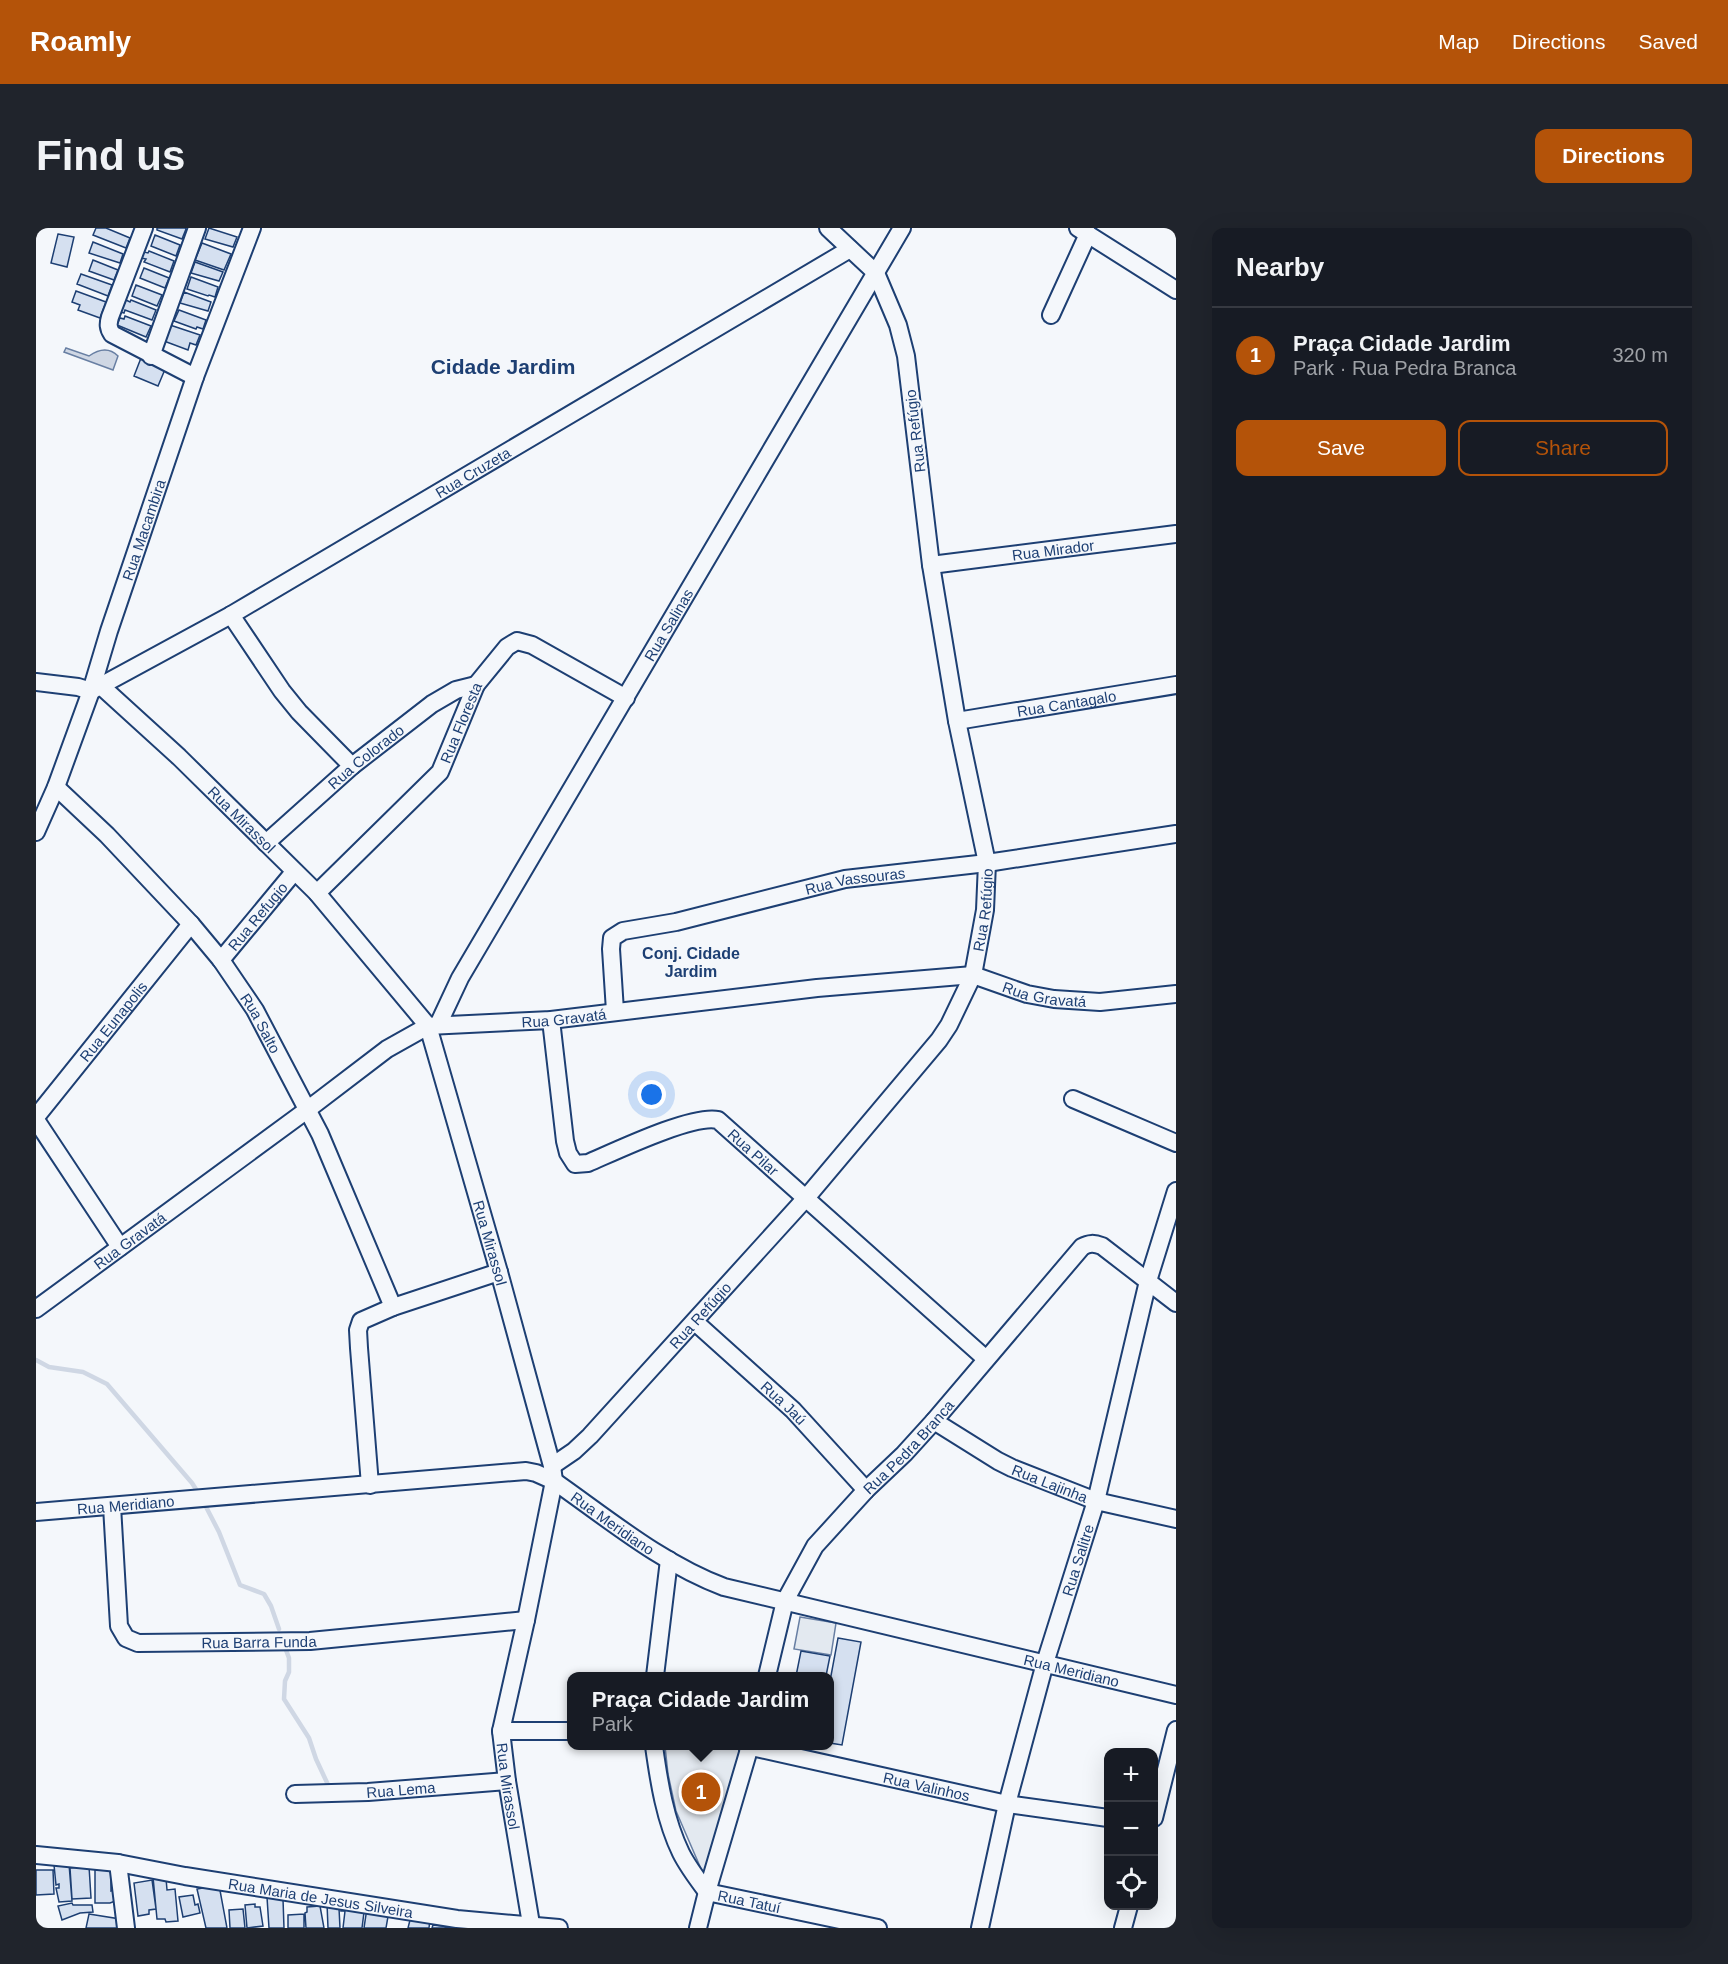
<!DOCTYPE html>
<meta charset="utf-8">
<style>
:root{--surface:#171b24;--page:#20242c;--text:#f1f3f6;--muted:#9ea1a6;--line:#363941;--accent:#b45309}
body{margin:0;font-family:Helvetica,sans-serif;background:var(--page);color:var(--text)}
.controls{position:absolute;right:18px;bottom:18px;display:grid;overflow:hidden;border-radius:12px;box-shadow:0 6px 24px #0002}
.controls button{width:54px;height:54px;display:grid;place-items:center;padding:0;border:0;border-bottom:2px solid var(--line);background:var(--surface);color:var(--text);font:30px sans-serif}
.you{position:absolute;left:616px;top:867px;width:21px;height:21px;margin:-15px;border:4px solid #fff;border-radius:50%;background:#1a73e8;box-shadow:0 0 0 9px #1a73e833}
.badge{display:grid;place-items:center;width:39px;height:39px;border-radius:50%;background:var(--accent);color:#fff;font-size:20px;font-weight:700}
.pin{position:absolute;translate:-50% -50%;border:3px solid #fff;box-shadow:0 2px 6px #0006}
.popup{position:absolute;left:531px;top:1444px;width:267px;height:78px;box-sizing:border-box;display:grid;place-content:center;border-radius:12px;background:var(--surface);filter:drop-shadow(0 2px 4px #0005);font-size:20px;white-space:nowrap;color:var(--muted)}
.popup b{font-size:22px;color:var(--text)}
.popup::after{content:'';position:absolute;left:50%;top:100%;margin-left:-12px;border:12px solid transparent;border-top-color:var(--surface)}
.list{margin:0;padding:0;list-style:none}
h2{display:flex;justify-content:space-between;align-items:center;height:78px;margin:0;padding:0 24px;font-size:26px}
h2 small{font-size:20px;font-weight:400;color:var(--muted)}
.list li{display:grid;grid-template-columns:39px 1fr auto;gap:18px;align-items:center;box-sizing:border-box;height:96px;padding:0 24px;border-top:2px solid var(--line)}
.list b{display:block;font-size:22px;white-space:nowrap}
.list p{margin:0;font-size:20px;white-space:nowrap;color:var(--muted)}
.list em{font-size:20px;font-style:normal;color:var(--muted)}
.actions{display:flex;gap:12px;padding:18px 24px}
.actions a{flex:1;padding:14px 0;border:2px solid var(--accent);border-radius:12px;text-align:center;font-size:21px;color:var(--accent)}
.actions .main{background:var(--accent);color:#fff}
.icon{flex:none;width:33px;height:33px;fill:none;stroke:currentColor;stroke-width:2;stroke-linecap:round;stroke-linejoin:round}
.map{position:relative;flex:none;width:1140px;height:1700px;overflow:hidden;border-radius:12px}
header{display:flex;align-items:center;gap:36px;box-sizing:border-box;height:84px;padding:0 30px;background:var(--accent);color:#fff}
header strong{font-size:28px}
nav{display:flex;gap:33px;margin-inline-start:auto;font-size:21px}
.intro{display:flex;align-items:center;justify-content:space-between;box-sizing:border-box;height:144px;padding:0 36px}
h1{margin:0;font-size:42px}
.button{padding:15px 27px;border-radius:12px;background:var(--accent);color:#fff;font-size:21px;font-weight:700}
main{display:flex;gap:36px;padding:0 36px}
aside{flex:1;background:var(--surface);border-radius:12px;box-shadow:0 6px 24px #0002}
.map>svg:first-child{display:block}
.green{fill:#e3e9f0;stroke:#687fa3;stroke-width:1.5}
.water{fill:#cfd7e4;stroke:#687fa3;stroke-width:1.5}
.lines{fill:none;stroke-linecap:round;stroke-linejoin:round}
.stream{stroke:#cfd7e4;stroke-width:4.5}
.building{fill:#d5e0f0;stroke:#1d3f73;stroke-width:1.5}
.minor-casing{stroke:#1d3f73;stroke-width:20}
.minor{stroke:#f4f7fb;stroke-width:16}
.labels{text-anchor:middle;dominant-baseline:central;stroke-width:4.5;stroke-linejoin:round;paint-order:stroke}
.street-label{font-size:15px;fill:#1d3f73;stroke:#f4f7fb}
.neighbourhood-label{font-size:16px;font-weight:bold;fill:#1d3f73;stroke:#f4f7fb}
.district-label{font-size:21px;font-weight:bold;fill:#1d3f73;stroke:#f4f7fb}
</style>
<header>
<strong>Roamly</strong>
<nav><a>Map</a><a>Directions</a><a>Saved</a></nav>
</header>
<div class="intro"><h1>Find us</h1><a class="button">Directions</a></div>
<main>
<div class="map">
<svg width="1140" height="1700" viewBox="0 0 1140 1700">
<rect width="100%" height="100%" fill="#f4f7fb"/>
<path class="green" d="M764,1389L800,1395L795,1427L758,1421Z
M629,1518H694L707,1519L669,1650L640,1583L632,1546Z"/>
<path class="water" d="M30,120L53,128C63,121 73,119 82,128L77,142L28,124Z"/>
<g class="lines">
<path class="stream" d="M0,1132L13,1139L47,1144L71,1156L156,1255L163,1266
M167,1273L183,1304L204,1357L228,1366L235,1378L243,1401
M250,1422L253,1430V1444L249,1453L248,1471L273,1510L280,1531L294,1561"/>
</g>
<path class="building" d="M60,0H70L94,10L90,20L57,7Z
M121,0H149L150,1L146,11L121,2Z
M173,0L201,9L197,19L169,11Z
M22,6L38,9L31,39L15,35Z
M119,7L144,17L140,28L115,18Z
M57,14L87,26L84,35L53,25Z
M166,15L195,26L188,42L159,32Z
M113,23L138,33L134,44L108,34L110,31L105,30L108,24L112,25Z
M57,32L82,42L78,52L53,43Z
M159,34L187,44L183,53L155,45Z
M108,40L133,50L129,60L104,50Z
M45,46L76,57L72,68L41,56Z
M155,49L182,59L179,69L173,67L172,68L151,61Z
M100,57L126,67L121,78L96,68Z
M40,63L70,74L64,90L42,82L44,77L36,74Z
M148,64L175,74L172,83L144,75Z
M90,72L94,74L95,72L120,82L116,92L89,82L88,85L85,84Z
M143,82L170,92L167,101L161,99L160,101L138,93Z
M89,88L115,98L110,109L81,97L84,90L88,91Z
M134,97L164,107L160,117L154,115L152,122L128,113Z
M105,130L130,139L122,158L98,148Z
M802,1410L825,1414L806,1517L794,1515V1453Z
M765,1423L794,1428L790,1448H760Z
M33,1636L36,1673L23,1674L20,1660H23V1656L20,1657L18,1637Z
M53,1638L55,1670L36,1671L34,1640Z
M0,1642H17L18,1666L0,1667Z
M59,1642H75V1663L78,1662L82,1672L74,1675H59Z
M117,1649L130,1650L131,1662L139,1661L142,1693L130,1694L129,1691H121Z
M116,1652L120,1681L113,1682V1686L102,1688L98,1655Z
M183,1657L191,1700H170L161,1661Z
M157,1667L159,1677L162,1676L164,1685L147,1689L143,1669Z
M231,1669L247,1671L248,1700H233Z
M36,1675L37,1677H56L57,1684L44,1685L26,1692L22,1678Z
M291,1675H300L301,1681L303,1680L304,1700H292Z
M219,1676V1679H224L227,1698L211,1700L209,1677Z
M306,1676L328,1684L326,1700H307L309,1683H305Z
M284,1678L288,1700H270L269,1685L271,1684V1679Z
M331,1680L353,1683L350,1700H328Z
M207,1681L209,1700H194L193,1682Z
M53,1686L84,1691V1700H50Z
M268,1686V1700H252V1687Z
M375,1688L394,1691L393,1700H372Z
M397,1697L414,1699V1700H396Z"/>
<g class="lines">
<g class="minor-casing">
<g id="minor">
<path d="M108,0L74,89C72,96 72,100 76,106L159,149"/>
<path d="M1042,0L1140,62"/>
<path d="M1015,87L1052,6"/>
<path d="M115,128L161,0"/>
<path id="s1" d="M895,337L1140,306"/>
<path d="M195,387L246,463L263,484L316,538"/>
<path d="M0,454L42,459L55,463"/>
<path id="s2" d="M65,458L143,529L281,665L392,798L463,1044L516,1238L518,1253L490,1392L465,1503L471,1553L495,1696"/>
<path id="s3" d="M55,463L195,387L814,21"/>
<path id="s4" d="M921,493L1140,457"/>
<path id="s5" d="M20,559L71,607L155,696L185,732L219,782L284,906L357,1079"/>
<path id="s6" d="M0,604L20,559L55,463L73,403L159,149L216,0"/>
<path id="s7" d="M230,615L316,538L396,476L420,462L440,457"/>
<path id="s8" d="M281,665L404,544L440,457L471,419L481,413L496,417L590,470"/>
<path id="s9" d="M185,732L258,644"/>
<path id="s10" d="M579,783L575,721L576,710L587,703L640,694L809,651L951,635L1140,606"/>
<path id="s11" d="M515,792L529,913L532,925L539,936L552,935C580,923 657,886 682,892L950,1131"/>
<path id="s12" d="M402,797L424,750L866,0"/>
<path d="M1037,871L1140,915"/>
<path id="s13" d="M0,889L155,696"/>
<path d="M0,892L84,1019"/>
<path id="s14" d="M0,1081L271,882L351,821L392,798L515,792L781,760L937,747L991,766L1018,771L1064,774L1140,766"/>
<path id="s15" d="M659,1094L757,1182L830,1262"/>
<path id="s16" d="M898,1193L962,1233L976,1240L1060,1273L1140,1291"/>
<path id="s17" d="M516,1238L538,1223L554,1208L770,970L903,812L913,797L937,747L949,682L951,635L921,493L895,337L870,128L862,97L840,45L792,0"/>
<path d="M334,1257L323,1120L322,1102L325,1093L357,1079L463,1044"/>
<path id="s18" d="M76,1278L83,1398L90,1410L102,1415L274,1413L490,1392"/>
<path id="s19" d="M0,1284L490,1243L500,1245L518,1253C571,1290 626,1336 688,1359L1140,1467"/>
<path d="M619,1448L633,1332"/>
<path id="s20" d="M731,1448L749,1373L779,1318L830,1262L868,1226L898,1193L1046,1019C1053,1015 1058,1015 1066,1018L1140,1075"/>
<path d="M465,1503H536"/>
<path id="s21" d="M618,1518C623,1554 629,1592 645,1625C652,1639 662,1652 671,1664L842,1700"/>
<path id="s22" d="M711,1518L971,1576L1072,1590"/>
<path id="s23" d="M259,1566L332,1564L471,1553"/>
<path d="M1118,1590L1140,1502"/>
<path id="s24" d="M0,1627L82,1635L149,1648L421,1691L523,1700"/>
<path d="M82,1635L90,1700"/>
<path d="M662,1700L671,1664L714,1518"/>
<path id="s25" d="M944,1700L971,1576L1009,1435L1060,1273L1112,1053L1140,963"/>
<path d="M1087,1700L1093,1678"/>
</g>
</g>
<use href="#minor" class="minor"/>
</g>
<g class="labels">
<g class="street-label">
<text transform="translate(879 203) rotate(-97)">Rua Refúgio</text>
<text stroke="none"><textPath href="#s3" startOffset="440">Rua Cruzeta</textPath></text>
<text stroke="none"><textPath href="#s6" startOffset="321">Rua Macambira</textPath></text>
<text stroke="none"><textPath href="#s1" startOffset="123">Rua Mirador</textPath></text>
<text stroke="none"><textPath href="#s12" startOffset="462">Rua Salinas</textPath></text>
<text stroke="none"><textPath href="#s4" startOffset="111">Rua Cantagalo</textPath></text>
<text stroke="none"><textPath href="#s8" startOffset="226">Rua Floresta</textPath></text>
<text stroke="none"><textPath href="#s7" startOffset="132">Rua Colorado</textPath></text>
<text stroke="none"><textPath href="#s2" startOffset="194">Rua Mirassol</textPath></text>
<text stroke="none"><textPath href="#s10" startOffset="324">Rua Vassouras</textPath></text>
<text stroke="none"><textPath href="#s17" startOffset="716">Rua Refúgio</textPath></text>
<text stroke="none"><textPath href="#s9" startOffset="57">Rua Refugio</textPath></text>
<text stroke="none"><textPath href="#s14" startOffset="1106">Rua Gravatá</textPath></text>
<text stroke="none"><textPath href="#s14" startOffset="620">Rua Gravatá</textPath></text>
<text stroke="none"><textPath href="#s13" startOffset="123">Rua Eunapolis</textPath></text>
<text stroke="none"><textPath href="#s5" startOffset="314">Rua Salto</textPath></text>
<text stroke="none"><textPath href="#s11" startOffset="346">Rua Pilar</textPath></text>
<text stroke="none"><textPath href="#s14" startOffset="116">Rua Gravatá</textPath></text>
<text stroke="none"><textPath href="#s2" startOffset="698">Rua Mirassol</textPath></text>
<text stroke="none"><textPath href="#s17" startOffset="212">Rua Refúgio</textPath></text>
<text stroke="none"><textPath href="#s15" startOffset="120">Rua Jaú</textPath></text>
<text stroke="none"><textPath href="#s20" startOffset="276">Rua Pedra Branca</textPath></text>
<text stroke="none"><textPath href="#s16" startOffset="132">Rua Lajinha</textPath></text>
<text stroke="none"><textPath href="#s19" startOffset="90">Rua Meridiano</textPath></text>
<text stroke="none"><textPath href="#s19" startOffset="594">Rua Meridiano</textPath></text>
<text stroke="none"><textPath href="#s25" startOffset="381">Rua Salitre</textPath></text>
<text stroke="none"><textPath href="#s18" startOffset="268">Rua Barra Funda</textPath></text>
<text stroke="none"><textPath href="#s19" startOffset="1080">Rua Meridiano</textPath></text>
<text stroke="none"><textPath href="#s2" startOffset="1256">Rua Mirassol</textPath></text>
<text stroke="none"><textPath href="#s22" startOffset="184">Rua Valinhos</textPath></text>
<text stroke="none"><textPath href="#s23" startOffset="106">Rua Lema</textPath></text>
<text stroke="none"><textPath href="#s24" startOffset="288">Rua Maria de Jesus Silveira</textPath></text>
<text stroke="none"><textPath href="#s21" startOffset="201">Rua Tatuí</textPath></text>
</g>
<g class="neighbourhood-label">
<text x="655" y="725">Conj. Cidade<tspan x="655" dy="18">Jardim</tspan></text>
</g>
<g class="district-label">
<text x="467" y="138">Cidade Jardim</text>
</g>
</g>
</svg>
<div class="controls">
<button>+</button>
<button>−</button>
<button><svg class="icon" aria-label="locate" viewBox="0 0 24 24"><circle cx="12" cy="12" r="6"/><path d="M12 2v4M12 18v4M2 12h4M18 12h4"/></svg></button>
</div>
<div class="you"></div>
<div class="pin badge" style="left:665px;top:1564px">1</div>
<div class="popup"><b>Praça Cidade Jardim</b>Park</div>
</div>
<aside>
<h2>Nearby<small></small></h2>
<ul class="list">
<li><span class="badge">1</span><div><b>Praça Cidade Jardim</b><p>Park · Rua Pedra Branca</p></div><em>320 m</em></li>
</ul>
<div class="actions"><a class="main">Save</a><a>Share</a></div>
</aside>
</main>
